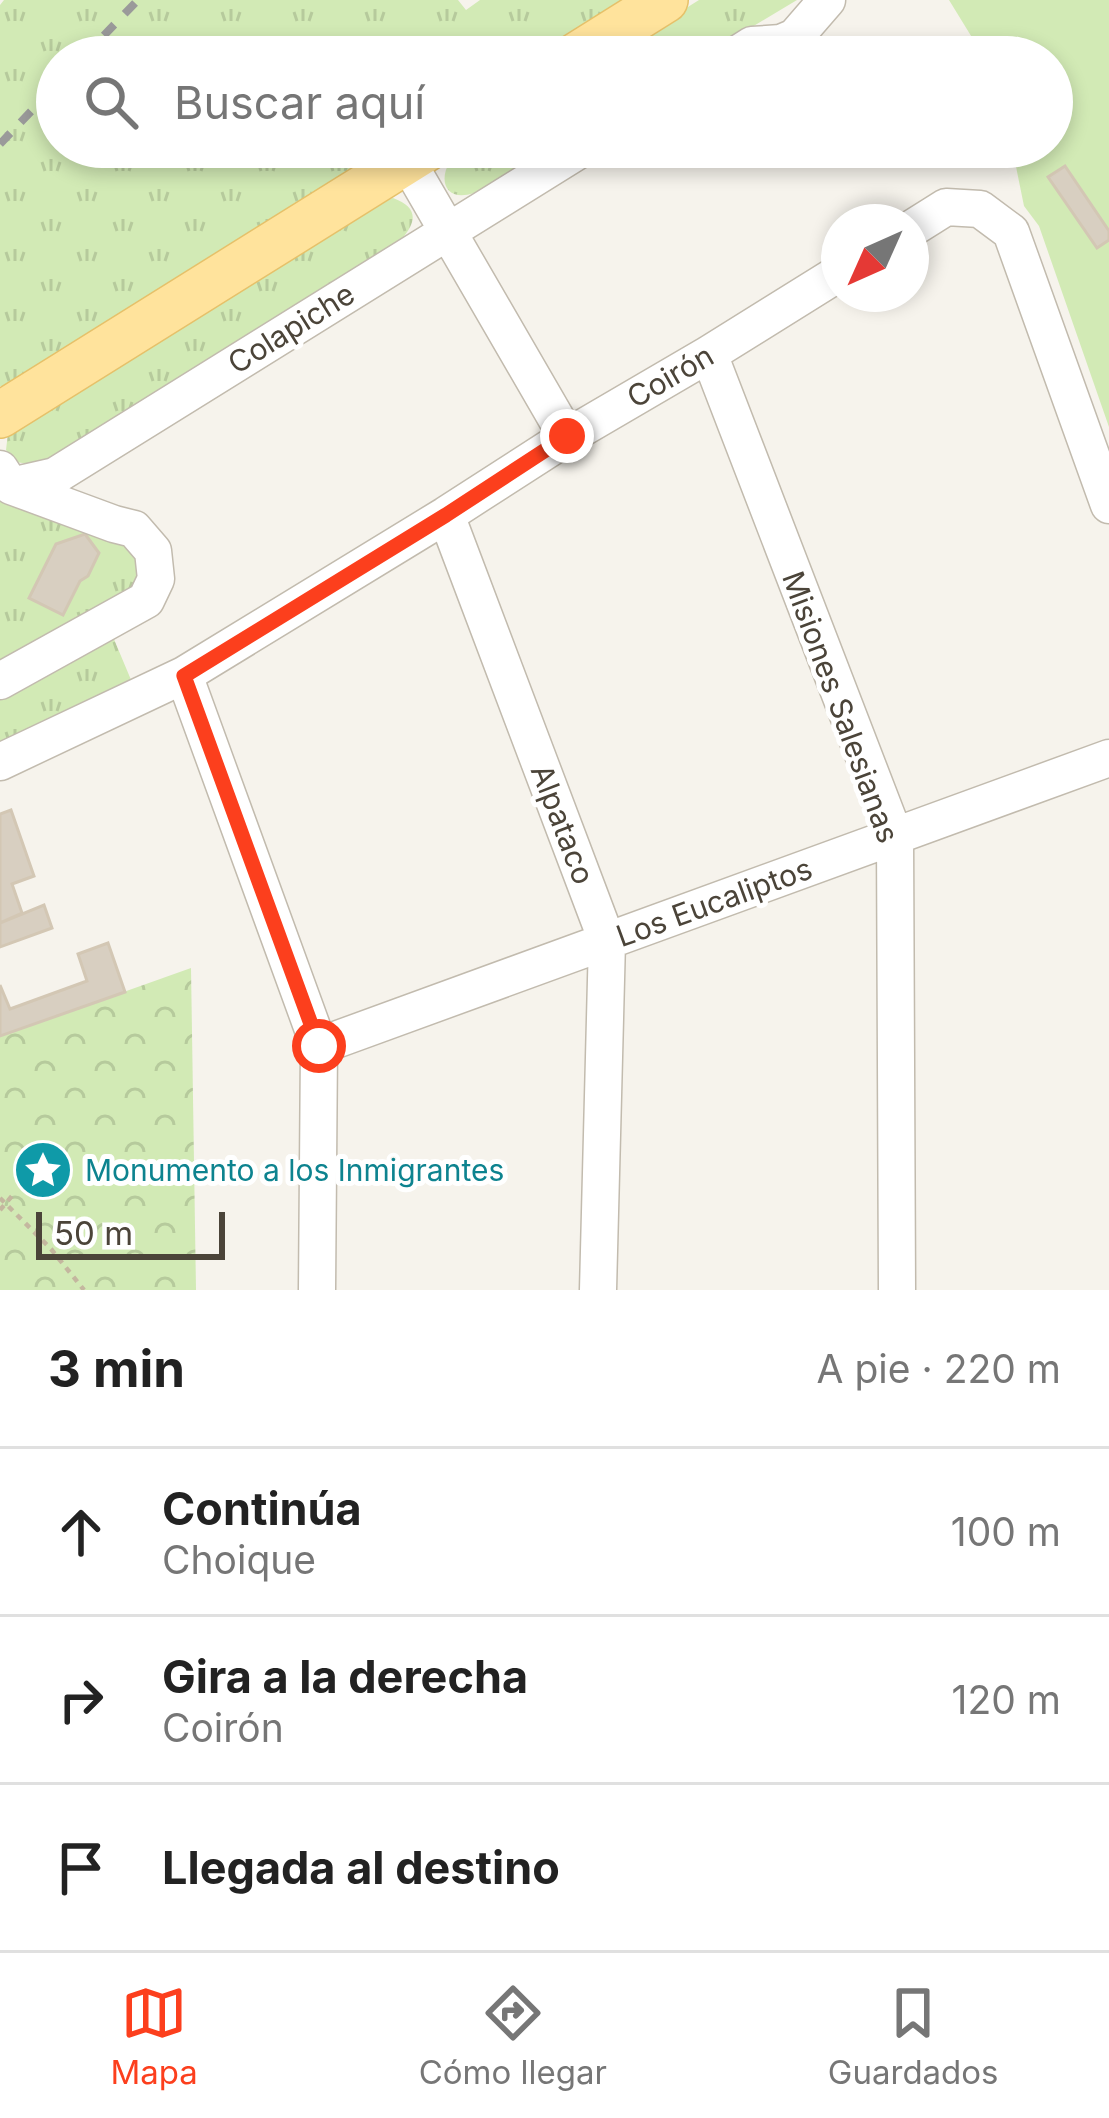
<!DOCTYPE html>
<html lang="es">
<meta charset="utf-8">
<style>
:root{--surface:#fff;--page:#f6f6f6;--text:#222;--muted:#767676;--line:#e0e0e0;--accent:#fc3f1d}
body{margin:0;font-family:Inter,sans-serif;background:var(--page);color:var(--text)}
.compass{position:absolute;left:821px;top:204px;width:108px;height:108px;border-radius:50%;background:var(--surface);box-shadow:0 6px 18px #0003;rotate:225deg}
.scale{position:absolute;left:36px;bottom:30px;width:189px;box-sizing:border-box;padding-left:12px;border:6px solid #4b4439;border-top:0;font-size:33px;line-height:42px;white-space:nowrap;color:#4b4439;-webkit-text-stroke:9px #fff;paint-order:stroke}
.stop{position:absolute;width:36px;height:36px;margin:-27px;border:9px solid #fc3f1d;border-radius:50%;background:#fff}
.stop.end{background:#fc3f1d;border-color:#fff;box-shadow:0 3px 12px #0008}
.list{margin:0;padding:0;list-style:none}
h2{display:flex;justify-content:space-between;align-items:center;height:156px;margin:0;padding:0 48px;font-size:51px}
h2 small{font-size:39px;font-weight:400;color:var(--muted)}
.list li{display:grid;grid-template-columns:78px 1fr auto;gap:36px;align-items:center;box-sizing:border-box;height:168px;padding:0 48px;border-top:3px solid var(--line)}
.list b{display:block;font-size:45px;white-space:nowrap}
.list p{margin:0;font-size:39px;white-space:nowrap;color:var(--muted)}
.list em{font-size:39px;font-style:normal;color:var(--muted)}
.icon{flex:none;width:66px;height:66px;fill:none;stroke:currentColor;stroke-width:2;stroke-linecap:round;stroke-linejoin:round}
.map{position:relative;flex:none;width:1109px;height:1290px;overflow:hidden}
.search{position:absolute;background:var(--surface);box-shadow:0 6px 18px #0003;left:36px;right:36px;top:36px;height:132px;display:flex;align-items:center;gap:30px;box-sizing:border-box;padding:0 42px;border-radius:66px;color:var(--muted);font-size:45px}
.sheet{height:660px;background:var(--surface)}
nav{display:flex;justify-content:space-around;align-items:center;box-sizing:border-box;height:168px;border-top:3px solid var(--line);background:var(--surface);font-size:33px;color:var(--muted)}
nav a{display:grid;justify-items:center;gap:6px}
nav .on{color:var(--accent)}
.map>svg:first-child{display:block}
.grass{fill:url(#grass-tufts)}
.park{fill:url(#park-crowns)}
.pitch{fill:#d2eab5}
.building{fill:#d8cfc1;stroke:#d3c7b4;stroke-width:3}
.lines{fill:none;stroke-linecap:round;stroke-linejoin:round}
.minor-casing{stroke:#c2bbae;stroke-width:39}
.major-casing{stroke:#e6c16a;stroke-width:48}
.path{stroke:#c4b79f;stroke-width:4.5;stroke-dasharray:6 6;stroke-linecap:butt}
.minor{stroke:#fff;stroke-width:36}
.major{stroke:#ffe39c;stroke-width:45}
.rail{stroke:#9a9a9a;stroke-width:8;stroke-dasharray:15 15;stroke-linecap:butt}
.route{stroke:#fc3f1d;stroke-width:15}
.labels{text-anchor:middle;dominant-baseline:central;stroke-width:10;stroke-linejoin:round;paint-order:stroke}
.street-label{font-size:30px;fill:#4b4439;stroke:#fff}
.culture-label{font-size:30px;fill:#0d838f;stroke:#fff;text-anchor:start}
</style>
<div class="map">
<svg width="1109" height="1290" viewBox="0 0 1109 1290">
<defs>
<pattern id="grass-tufts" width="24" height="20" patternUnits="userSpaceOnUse" patternTransform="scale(3)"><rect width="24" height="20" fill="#d2eab5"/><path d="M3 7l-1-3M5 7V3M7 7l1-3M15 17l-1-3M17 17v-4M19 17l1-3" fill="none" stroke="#b6ca9c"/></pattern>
<pattern id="park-crowns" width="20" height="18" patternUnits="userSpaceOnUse" patternTransform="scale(3)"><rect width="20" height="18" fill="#d2eab5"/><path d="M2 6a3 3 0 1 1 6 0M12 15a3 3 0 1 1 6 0" fill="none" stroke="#b6ca9c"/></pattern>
</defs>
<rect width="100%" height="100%" fill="#f6f3ec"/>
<path class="grass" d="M4,0H458L466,10L480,0H626L535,57H57V147H391L4,387L0,386V5Z
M699,0H797L702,57H608Z
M465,147H552C529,161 499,184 474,193C438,205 435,166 465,147Z
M393,198C417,207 418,220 402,239L46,463L30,464L15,462L6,450L8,433L378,202Z
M0,496L130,545L141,557L137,592L103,613L134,687L0,748Z"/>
<path class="park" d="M191,968L196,1290H0V1036Z"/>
<path class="pitch" d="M949,0H1109V427L1039,226L1024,206L1012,147H1052V57H984Z"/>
<path class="building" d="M1065,166L1109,231V240L1097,248L1048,177Z
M85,534L99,553L88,576L80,581L63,615L29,598L56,544Z
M11,810L34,876L12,884L22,913L0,923V814Z
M44,905L52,928L0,947V923Z
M108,943L125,992L0,1036V985L10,1009L87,981L78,954Z"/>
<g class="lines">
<g class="minor-casing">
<path id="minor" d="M733,57L752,45L781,43L795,37L827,0
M407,161L567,437
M911,229L946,207L980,209L1011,232L1109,505
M709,354L895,837L897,1290
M0,469L11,486L55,476L584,147
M446,515L607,941L598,1290
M184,675L319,1046L317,1290
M0,681L146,600L156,579L153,551L134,529L114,524L11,486
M0,762L184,675L446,515L567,437L709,354L839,273
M319,1046L1109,758"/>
</g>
<g class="major-casing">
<path id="major" d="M574,57L665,0
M0,415L429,147"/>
</g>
<path class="path" d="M0,1198L51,1249L84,1290
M0,1210L12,1196"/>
<use href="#minor" class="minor"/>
<use href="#major" class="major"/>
<path class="rail" d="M83,57L138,0
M0,144L57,84"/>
</g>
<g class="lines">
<path class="route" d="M319,1046L184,676L446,515L567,436"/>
</g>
<defs>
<g id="sight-disc" transform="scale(3)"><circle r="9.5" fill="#0f9aa8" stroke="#fff"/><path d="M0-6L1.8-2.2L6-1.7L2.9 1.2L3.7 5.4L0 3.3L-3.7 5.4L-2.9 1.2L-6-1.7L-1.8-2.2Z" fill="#fff"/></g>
</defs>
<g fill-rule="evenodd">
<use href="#sight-disc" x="43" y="1170"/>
</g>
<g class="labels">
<g class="street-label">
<text transform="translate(291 328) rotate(-32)">Colapiche</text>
<text transform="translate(670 376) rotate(-30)">Coirón</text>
<text transform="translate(841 707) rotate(70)">Misiones Salesianas</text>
<text transform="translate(563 824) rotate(69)">Alpataco</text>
<text transform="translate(714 902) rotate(-20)">Los Eucaliptos</text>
</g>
<g class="culture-label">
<text x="85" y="1170">Monumento a los Inmigrantes</text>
</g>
</g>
</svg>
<svg class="compass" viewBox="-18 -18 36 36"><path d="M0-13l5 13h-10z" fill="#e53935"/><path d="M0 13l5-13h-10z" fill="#767676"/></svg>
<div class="scale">50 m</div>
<div class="stop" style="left:319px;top:1046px"></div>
<div class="stop end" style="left:567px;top:436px"></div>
<div class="search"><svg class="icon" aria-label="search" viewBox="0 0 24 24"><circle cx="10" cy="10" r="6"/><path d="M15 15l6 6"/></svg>Buscar aquí</div>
</div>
<section class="sheet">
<h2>3 min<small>A pie · 220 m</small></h2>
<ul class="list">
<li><svg class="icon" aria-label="ahead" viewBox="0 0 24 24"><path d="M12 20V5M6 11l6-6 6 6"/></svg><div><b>Continúa</b><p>Choique</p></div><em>100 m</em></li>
<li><svg class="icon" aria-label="right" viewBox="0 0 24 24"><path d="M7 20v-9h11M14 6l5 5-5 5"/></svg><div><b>Gira a la derecha</b><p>Coirón</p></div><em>120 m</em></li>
<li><svg class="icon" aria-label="arrive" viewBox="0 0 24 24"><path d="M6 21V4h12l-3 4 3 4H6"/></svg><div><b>Llegada al destino</b></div></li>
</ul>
</section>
<nav>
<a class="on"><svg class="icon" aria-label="map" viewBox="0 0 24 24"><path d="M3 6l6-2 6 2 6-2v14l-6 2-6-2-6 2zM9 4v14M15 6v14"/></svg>Mapa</a>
<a><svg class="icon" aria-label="directions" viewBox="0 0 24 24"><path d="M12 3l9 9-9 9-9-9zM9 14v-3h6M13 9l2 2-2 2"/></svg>Cómo llegar</a>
<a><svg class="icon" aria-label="saved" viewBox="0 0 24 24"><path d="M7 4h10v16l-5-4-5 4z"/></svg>Guardados</a>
</nav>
